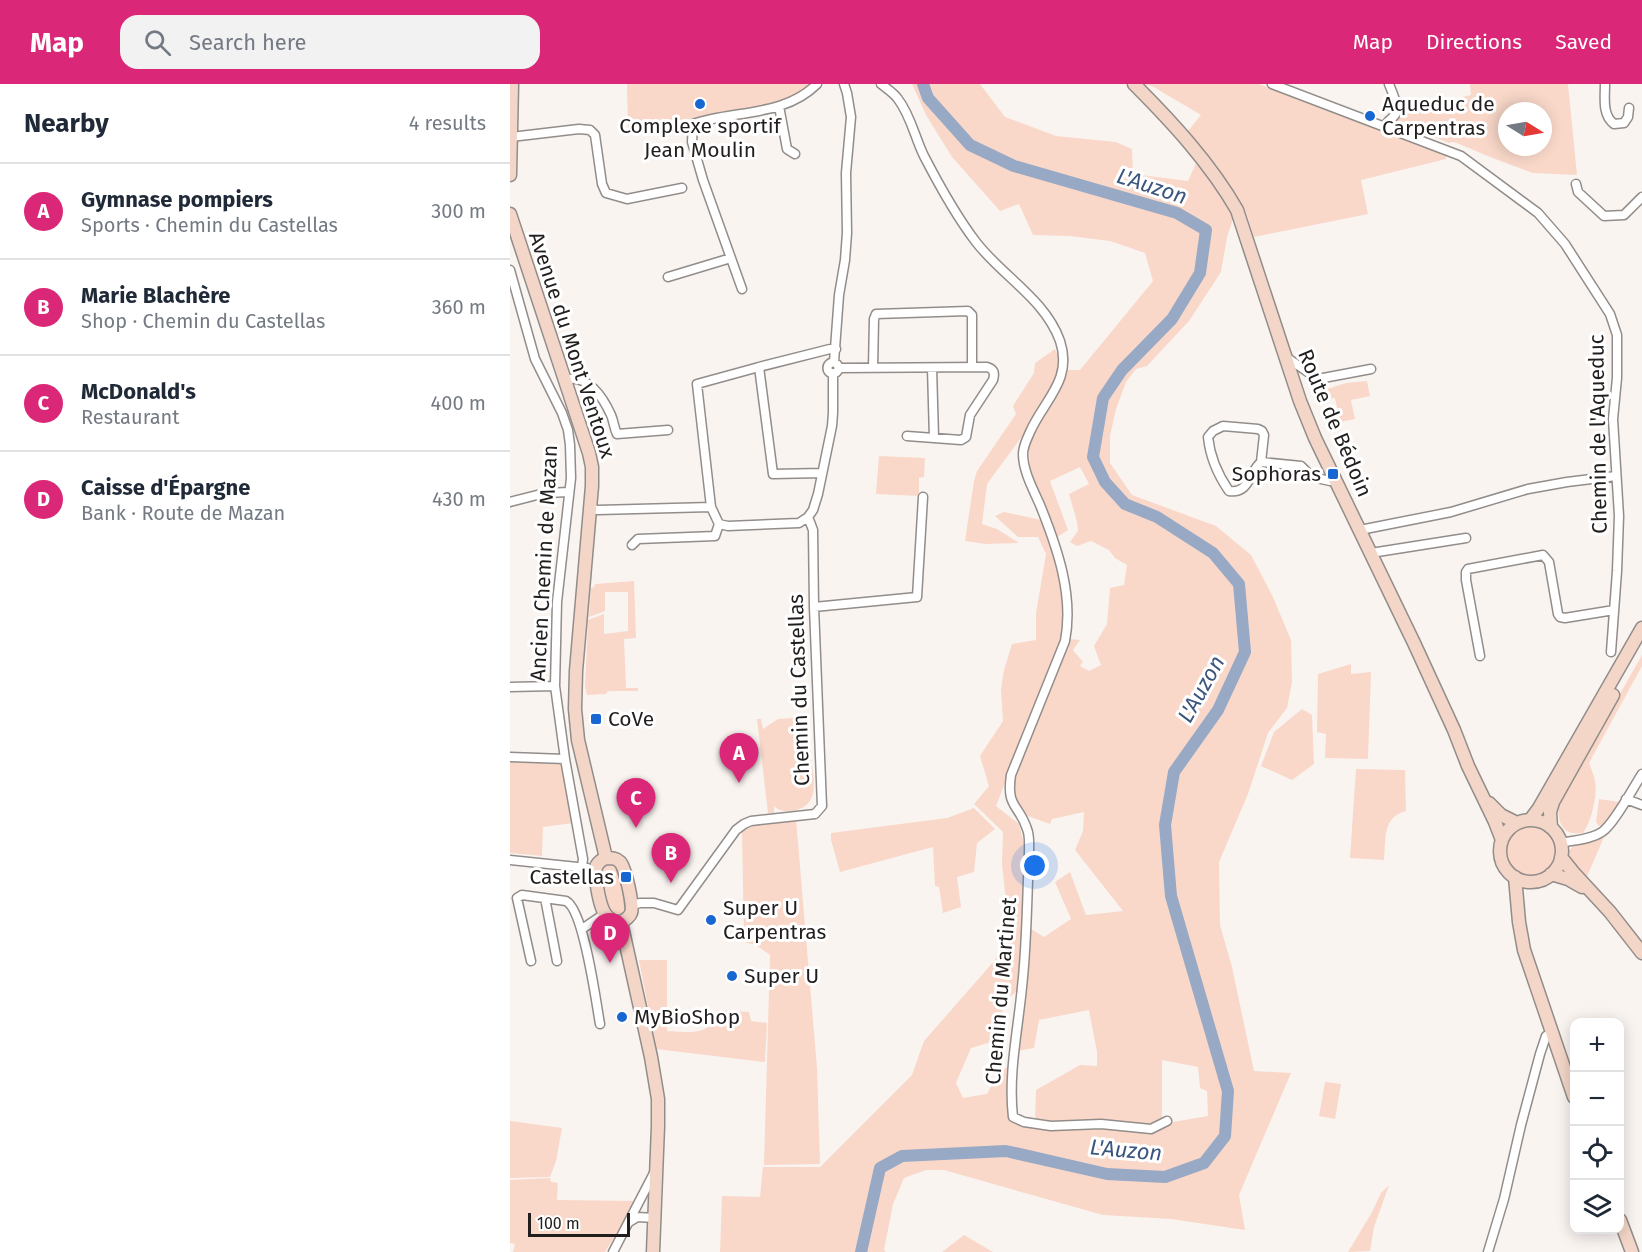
<!DOCTYPE html>
<meta charset="utf-8">
<style>
:root{--surface:#fff;--page:#f2f2f3;--text:#1f2937;--muted:#747a83;--line:#e0e1e3;--accent:#db2777}
body{margin:0;font-family:"Fira Sans",sans-serif;background:var(--page);color:var(--text)}
.controls{position:absolute;right:18px;bottom:18px;display:grid;overflow:hidden;border-radius:12px;box-shadow:0 3px 15px #0003}
.controls button{width:54px;height:54px;display:grid;place-items:center;padding:0;border:0;border-bottom:2px solid var(--line);background:var(--surface);color:var(--text);font:30px sans-serif}
.compass{position:absolute;left:988px;top:18px;width:54px;height:54px;border-radius:50%;background:var(--surface);box-shadow:0 3px 15px #0003;rotate:101deg}
.scale{position:absolute;left:18px;bottom:15px;width:102px;box-sizing:border-box;padding-left:6px;border:3px solid #211e1d;border-top:0;font-size:16px;line-height:21px;white-space:nowrap;color:#211e1d;-webkit-text-stroke:4px #fff;paint-order:stroke}
.you{position:absolute;left:525px;top:782px;width:21px;height:21px;margin:-15px;border:4px solid #fff;border-radius:50%;background:#1a73e8;box-shadow:0 0 0 9px #1a73e833}
.badge{display:grid;place-items:center;width:39px;height:39px;border-radius:50%;background:var(--accent);color:#fff;font-size:20px;font-weight:700}
.pin{position:absolute;translate:-50% -50px;filter:drop-shadow(0 2px 3px #0008)}
.pin::after{content:'';position:absolute;top:32px;width:21px;height:18px;background:inherit;clip-path:polygon(0 0,100% 0,50% 100%)}
.list{margin:0;padding:0;list-style:none}
h2{display:flex;justify-content:space-between;align-items:center;height:78px;margin:0;padding:0 24px;font-size:26px}
h2 small{font-size:20px;font-weight:400;color:var(--muted)}
.list li{display:grid;grid-template-columns:39px 1fr auto;gap:18px;align-items:center;box-sizing:border-box;height:96px;padding:0 24px;border-top:2px solid var(--line)}
.list b{display:block;font-size:22px;white-space:nowrap}
.list p{margin:0;font-size:20px;white-space:nowrap;color:var(--muted)}
.list em{font-size:20px;font-style:normal;color:var(--muted)}
.icon{flex:none;width:33px;height:33px;fill:none;stroke:currentColor;stroke-width:2;stroke-linecap:round;stroke-linejoin:round}
.map{position:relative;flex:none;width:1132px;height:1168px;overflow:hidden}
header{display:flex;align-items:center;gap:36px;box-sizing:border-box;height:84px;padding:0 30px;background:var(--accent);color:#fff}
header strong{font-size:28px}
nav{display:flex;gap:33px;margin-inline-start:auto;font-size:21px}
.search{width:420px;height:54px;background:var(--page);display:flex;align-items:center;gap:15px;box-sizing:border-box;padding:0 21px;border-radius:18px;color:var(--muted);font-size:22px}
main{display:flex}
aside{flex:1;background:var(--surface)}
.map>svg:first-child{display:block}
.green{fill:#f9d8c9;fill-rule:evenodd}
.lines{fill:none;stroke-linecap:round;stroke-linejoin:round}
.river{stroke:#97a9c4;stroke-width:12}
.street-casing{stroke:#928d8a;stroke-width:11}
.secondary-casing{stroke:#928d8a;stroke-width:15}
.street{stroke:#fff;stroke-width:8}
.secondary{stroke:#f3d6c7;stroke-width:12}
.poi-dot{fill:#1866d1;stroke:#fff;stroke-width:2}
.labels{text-anchor:middle;dominant-baseline:central;stroke-width:6;stroke-linejoin:round;paint-order:stroke}
.poi-label{font-size:21px;fill:#211e1d;stroke:#fff;text-anchor:start}
.street-label{font-size:21px;fill:#211e1d;stroke:#fff}
.water-label{font-size:22px;font-style:italic;fill:#3b567e;stroke:#fff}
</style>
<header>
<strong>Map</strong>
<div class="search"><svg class="icon" aria-label="search" viewBox="0 0 24 24"><circle cx="10" cy="10" r="6"/><path d="M15 15l6 6"/></svg>Search here</div>
<nav><a>Map</a><a>Directions</a><a>Saved</a></nav>
</header>
<main>
<aside>
<h2>Nearby<small>4 results</small></h2>
<ul class="list">
<li><span class="badge">A</span><div><b>Gymnase pompiers</b><p>Sports · Chemin du Castellas</p></div><em>300 m</em></li>
<li><span class="badge">B</span><div><b>Marie Blachère</b><p>Shop · Chemin du Castellas</p></div><em>360 m</em></li>
<li><span class="badge">C</span><div><b>McDonald's</b><p>Restaurant</p></div><em>400 m</em></li>
<li><span class="badge">D</span><div><b>Caisse d'Épargne</b><p>Bank · Route de Mazan</p></div><em>430 m</em></li>
</ul>
</aside>
<div class="map">
<svg width="1132" height="1168" viewBox="0 0 1132 1168">
<rect width="100%" height="100%" fill="#faf4f1"/>
<path class="green" d="M117,0H303C275,23 236,26 202,31C174,36 146,40 118,45Z
M402,0H470L495,33L546,52L606,58L622,65L623,90L678,97L687,77L724,132L717,153L711,188L679,237L637,282L626,285L616,298L606,325L600,352V379L622,411L706,442L741,471L762,511L781,556L782,598L777,624L758,649L738,710L709,778L710,841L722,883L744,987L781,989L729,1111L735,1146L661,1135L593,1131L434,1086H416L394,1094L383,1120L374,1166L376,1168H210L212,1112L250,1113L253,1083H310L402,991L414,957L485,876L499,844L492,780L493,748L464,720L479,702L470,672L493,637L491,605L494,586L502,560L526,556V529L536,470L528,453H508L485,432L494,428L531,436L520,405L519,358L552,300L557,286H570L643,197L635,169L600,157L560,152L523,151L509,120L490,127L442,73L416,31ZM570,383L579,400L559,410L567,438L568,447L560,458L567,462L581,457L599,466L605,474L617,481L614,501L600,504L597,540L584,562L591,581L579,587L570,582L573,578L563,566L570,556L559,555L506,689L503,705L510,725L515,731L540,740L542,735L574,728L573,747L565,766L613,827L576,831L560,788L545,798L561,835L534,853L513,840L516,768L509,740L486,722L549,560L552,547L557,537L550,492L540,458L558,446L540,397ZM514,902L507,967L524,964L529,936L579,926L587,968V982L570,981L526,1006L525,1038L542,1040L591,1039L642,1043L652,1037V976L688,983L690,1004L697,1007L698,1032L657,1039L641,1048L591,1043L541,1045L511,1040L500,1034L499,1013L501,980L487,991L477,1010L453,1014L446,999L461,964L481,958L497,915Z
M632,0H749L936,71V75L851,96L858,130L744,153L736,128L716,98L678,47L691,31L642,2Z
M960,0H1058L1067,91L1023,89L980,73L947,59L942,58L939,59L881,36L891,28L961,11ZM997,27H1033V63H997Z
M545,265L552,282L539,309L518,342L514,350L477,400L472,440L487,445L509,459L475,460L455,457L464,397L467,387L506,330L503,322L524,289L525,279Z
M857,297L860,312L841,316L845,335L820,340L815,330L817,327L827,324L825,314L819,315L817,305L836,299Z
M369,372L415,374L414,393L409,394V412L366,410Z
M124,497L126,554L114,555L116,604H128V607H100L97,608L96,610L77,611L75,603L78,536L94,530V550L118,547V508H95V527L79,533L81,504L84,503L85,500Z
M1132,571V582L1079,679C1081,685 1084,691 1085,697C1088,710 1081,739 1073,749C1050,752 1047,736 1049,717Z
M841,580V590L861,588L858,675L815,674L816,650L807,648L808,590Z
M792,625L802,631L804,680L782,696L751,682L764,648Z
M283,634C288,638 293,641 297,647C301,654 300,666 301,674C304,697 311,723 281,727C273,727 270,727 264,722V729H258L247,635H251L253,645L268,635Z
M0,678H52L64,739L33,743L32,772L0,769Z
M846,685L895,686L896,727C872,733 876,756 874,776L840,774Z
M1089,715L1110,718L1097,741L1089,742L1086,738Z
M464,724L485,745L467,759L464,788L447,793L451,823L433,829L429,803L425,802L423,763L330,788L321,756V749L437,734Z
M286,735L307,984L310,1080L254,1081L260,871L246,861L234,858L232,747L242,743L245,739Z
M995 766a26 26 0 1 1 52 0a26 26 0 1 1-52 0Z
M1094,753L1076,795L1060,778L1058,768L1064,761Z
M99,779L101,782H106L108,785L117,823L116,827L111,833L101,832L95,816L97,813L95,803L92,801C90,792 87,781 99,779Z
M129,876H157V947C180,948 192,952 209,934L208,926L239,928L241,937L257,939L255,978L146,965Z
M815,998L831,1000L825,1035L809,1032Z
M0,1037L52,1044L46,1077L40,1093L0,1094Z
M40,1094L41,1098L48,1099L47,1116L127,1117L95,1168H3L5,1160L0,1159V1096Z
M879,1101L864,1143L860,1167L838,1168L862,1128L871,1109Z
M454,1151L483,1168H432Z"/>
<g class="lines">
<path class="river" d="M351,1168L370,1084L392,1072L496,1067L597,1090L655,1093L694,1079L715,1052L718,1007L661,812L655,741L664,688L708,626L735,568L729,500L703,469L647,433L615,420L595,398L583,373L593,314L612,286L662,235L690,189L696,146L667,129L504,82L460,61L418,14L413,0"/>
<g class="street-casing">
<path id="street" d="M371,0C376,4 384,9 388,15C401,32 405,54 414,72C429,101 446,132 466,158C492,192 535,215 550,257C563,296 534,316 520,348C517,355 513,362 513,370C513,387 523,405 530,421C547,463 564,511 555,557L501,691C496,724 509,720 517,745C520,752 519,761 519,769C517,814 517,859 512,903C508,946 498,990 503,1033L514,1038L541,1042L591,1040L641,1045L657,1037
M762,0L951,72L1028,129L1055,160L1100,230L1107,251V294L1103,335L1109,432L1107,487L1101,568
M1095,0C1095,14 1092,31 1104,40L1114,39L1118,33L1119,24
M269,22L277,65L285,70
M875,43C877,36 881,36 885,31C890,24 882,8 879,0
M1,53L69,45L80,46L85,51L92,100L96,109L117,115L172,104
M1066,100L1068,108L1094,132L1114,131L1132,113
M0,186L25,275L52,329L58,346L60,361L61,394L47,518L45,602L55,675L73,775L72,783
M158,193L221,174
M232,205L193,96L182,58L183,40C224,26 274,33 307,0
M776,273L808,295L861,285
M324,278L329,211L335,176L337,149L336,89L341,33L337,9L334,0
M317.5 284a5.5 5.5 0 1 1 11 0a5.5 5.5 0 1 1-11 0Z
M249,283L187,300L201,423L209,440L218,442L289,439L298,433L303,426L308,410L322,342L323,329V289
M329,284L477,283C484,285 485,289 483,296L460,331L456,353L451,356L397,352
M363,284L364,235L366,230L458,227L462,231V283
M422,284L424,354
M55,296C77,289 93,313 101,331C104,338 104,344 107,350L158,346
M713,342L748,345L752,347L754,351L751,378C739,388 740,410 719,407C708,391 700,373 698,353L703,347Z
M751,378L791,382L802,393L820,397L825,395
M312,389L263,390L249,283L320,265H326
M0,418L35,409L59,408
M80,425L88,426L201,423
M850,446L941,428L1018,405L1057,398L1106,392
M122,461L128,455L205,452L209,440
M861,469L956,454
M304,523L407,513L413,413
M970,572L956,496V488L958,485L1033,471L1039,478L1048,530L1050,533L1055,534L1104,526
M0,603L45,602
M0,673L55,675
M1116,715L1132,721
M1051,759C1064,756 1080,756 1092,748C1104,740 1123,704 1132,690
M0,776L77,784
M35,814L47,877
M122,821L130,819H144L168,826L226,746L234,740L241,737L305,730L312,722L304,523L303,446L298,433
M72,845L94,830
M21,877L7,814L12,811L56,817C74,826 86,918 90,940
M119,1138L127,1133L145,1134
M103,1168L144,1089
M978,1168L994,1115L1011,1041L1030,970L1036,952L1042,948"/>
</g>
<g class="secondary-casing">
<path id="secondary" d="M624,0C662,38 700,79 727,126L790,317L805,354L904,559L944,646L958,682L985,738L992,756
M0,91L2,0
M0,130L79,369L82,383V402L66,587L65,625L68,656L96,774
M979,719L991,731L1007,739
M1020,736L1029,724L1132,544
M990 767a31 31 0 1 1 62 0a31 31 0 1 1-62 0Z
M1041,743L1040,728L1043,718L1103,611
M1051,773L1063,788L1100,828L1132,869
M96,774C102,774 106,774 110,778C115,783 124,822 121,829C119,834 115,836 111,838C89,839 89,809 85,792C84,783 88,777 96,774Z
M1041,790L1058,795L1072,803
M1005,793L1009,838L1014,866L1064,1013
M111,838L141,973L148,1015V1042L143,1168
M1110,1136L1122,1168"/>
</g>
<use href="#street" class="street"/>
<use href="#secondary" class="secondary"/>
</g>
<g class="poi-dot">
<circle cx="190" cy="20" r="6"/>
<circle cx="860" cy="32" r="6"/>
<rect x="817" y="384" width="12" height="12" rx="3"/>
<rect x="80" y="629" width="12" height="12" rx="3"/>
<rect x="110" y="787" width="12" height="12" rx="3"/>
<circle cx="201" cy="836" r="6"/>
<circle cx="222" cy="892" r="6"/>
<circle cx="112" cy="933" r="6"/>
</g>
<g class="labels">
<g class="poi-label">
<text x="872" y="20">Aqueduc de<tspan x="872" dy="24">Carpentras</tspan></text>
<text x="190" y="42" text-anchor="middle">Complexe sportif<tspan x="190" dy="24">Jean Moulin</tspan></text>
<text x="811" y="390" text-anchor="end">Sophoras</text>
<text x="98" y="635">CoVe</text>
<text x="104" y="793" text-anchor="end">Castellas</text>
<text x="213" y="824">Super U<tspan x="213" dy="24">Carpentras</tspan></text>
<text x="234" y="892">Super U</text>
<text x="124" y="933">MyBioShop</text>
</g>
<g class="street-label">
<text transform="translate(62 261) rotate(72)">Avenue du Mont Ventoux</text>
<text transform="translate(825 339) rotate(67)">Route de Bédoin</text>
<text transform="translate(1088 350) rotate(-91)">Chemin de l'Aqueduc</text>
<text transform="translate(34 479) rotate(-87)">Ancien Chemin de Mazan</text>
<text transform="translate(289 606) rotate(-92)">Chemin du Castellas</text>
<text transform="translate(491 907) rotate(-85)">Chemin du Martinet</text>
</g>
<g class="water-label">
<text transform="translate(642 102) rotate(18)">L'Auzon</text>
<text transform="translate(691 605) rotate(-61)">L'Auzon</text>
<text transform="translate(616 1066) rotate(5)">L'Auzon</text>
</g>
</g>
</svg>
<div class="controls">
<button>+</button>
<button>−</button>
<button><svg class="icon" aria-label="locate" viewBox="0 0 24 24"><circle cx="12" cy="12" r="6"/><path d="M12 2v4M12 18v4M2 12h4M18 12h4"/></svg></button>
<button><svg class="icon" aria-label="layers" viewBox="0 0 24 24"><path d="M12 4l9 5-9 5-9-5zM3 14l9 5 9-5"/></svg></button>
</div>
<svg class="compass" viewBox="-18 -18 36 36"><path d="M0-13l5 13h-10z" fill="#e53935"/><path d="M0 13l5-13h-10z" fill="#747a83"/></svg>
<div class="scale">100 m</div>
<div class="you"></div>
<div class="pin badge" style="left:229px;top:699px">A</div>
<div class="pin badge" style="left:161px;top:799px">B</div>
<div class="pin badge" style="left:126px;top:744px">C</div>
<div class="pin badge" style="left:100px;top:879px">D</div>
</div>
</main>
